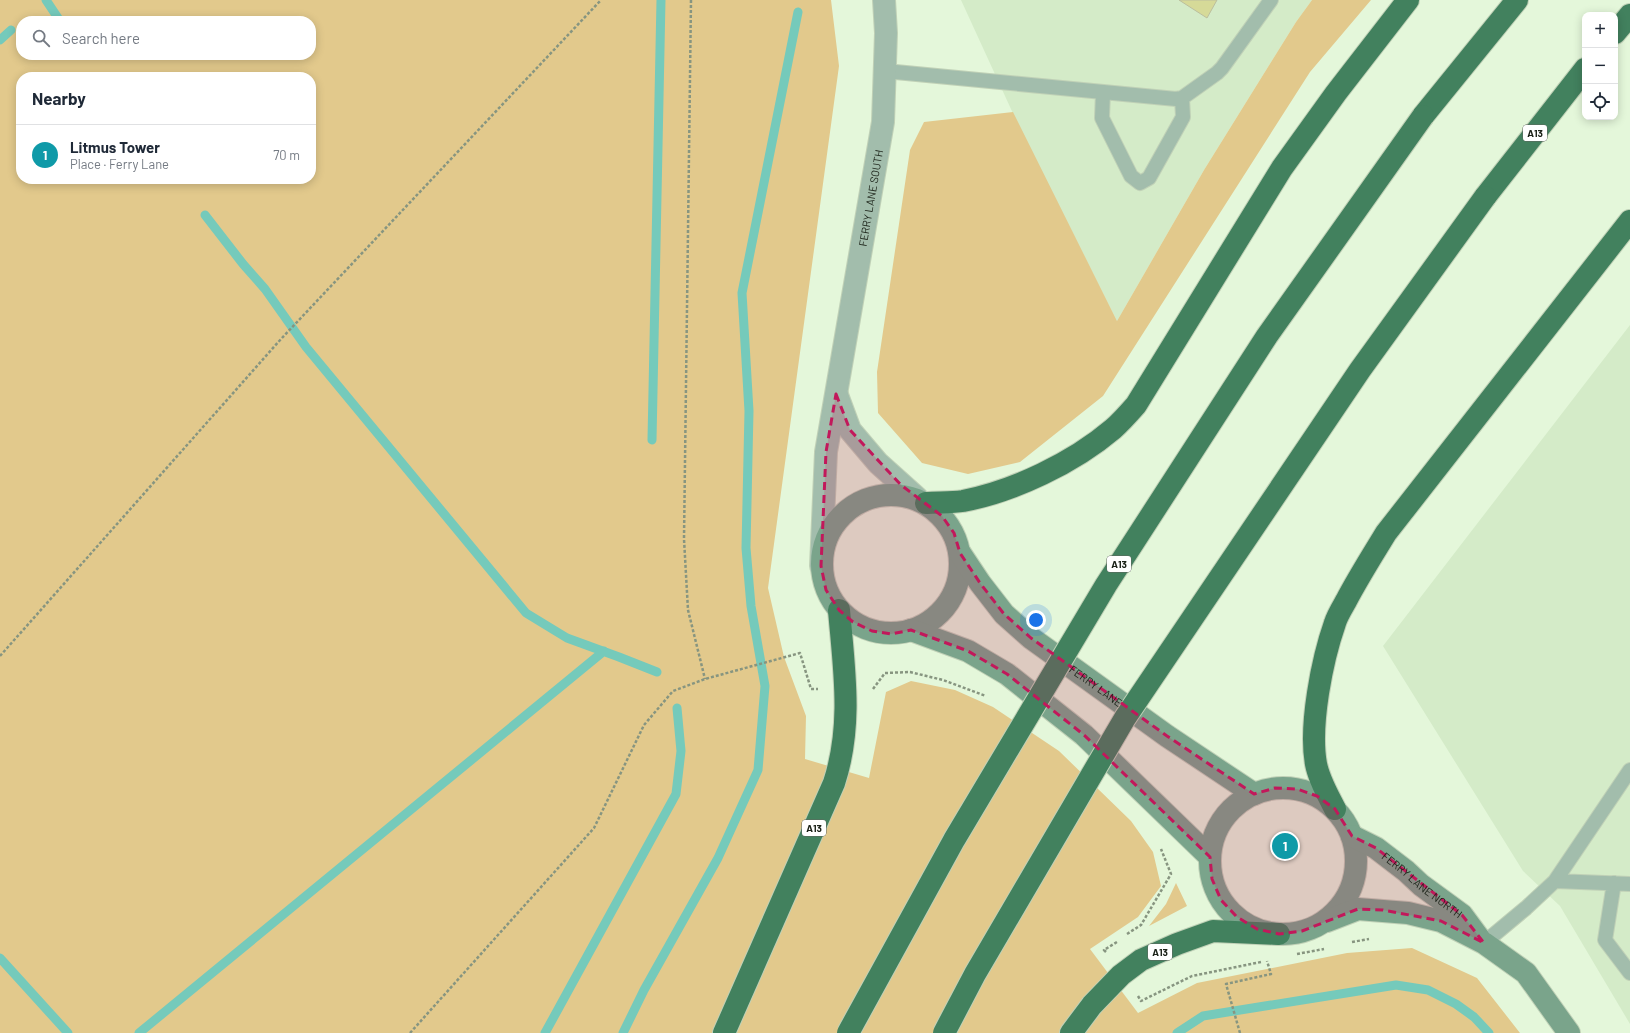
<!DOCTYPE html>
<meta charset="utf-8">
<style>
:root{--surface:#fff;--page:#f6f6f7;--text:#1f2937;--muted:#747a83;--line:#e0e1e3;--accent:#2563eb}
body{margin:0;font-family:Barlow,sans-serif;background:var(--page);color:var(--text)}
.controls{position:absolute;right:12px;top:12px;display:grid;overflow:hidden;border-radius:8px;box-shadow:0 2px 10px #0003}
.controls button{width:36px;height:36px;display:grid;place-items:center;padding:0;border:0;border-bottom:1px solid var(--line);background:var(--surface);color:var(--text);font:20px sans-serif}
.you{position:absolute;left:1036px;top:620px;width:14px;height:14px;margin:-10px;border:3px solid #fff;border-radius:50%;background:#1a73e8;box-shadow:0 0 0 6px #1a73e833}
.badge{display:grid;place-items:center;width:26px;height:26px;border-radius:50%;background:var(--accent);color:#fff;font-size:13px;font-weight:700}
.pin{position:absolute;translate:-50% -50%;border:2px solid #fff;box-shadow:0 1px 4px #0006}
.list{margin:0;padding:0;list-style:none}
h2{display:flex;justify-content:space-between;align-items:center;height:52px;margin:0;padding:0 16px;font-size:17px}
h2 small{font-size:13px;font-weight:400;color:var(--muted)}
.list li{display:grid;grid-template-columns:26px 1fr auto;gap:12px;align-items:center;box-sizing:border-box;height:60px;padding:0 16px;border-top:1px solid var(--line)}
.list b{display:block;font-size:15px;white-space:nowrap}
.list p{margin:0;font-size:13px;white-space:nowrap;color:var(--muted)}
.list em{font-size:13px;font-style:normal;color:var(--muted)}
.icon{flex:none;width:22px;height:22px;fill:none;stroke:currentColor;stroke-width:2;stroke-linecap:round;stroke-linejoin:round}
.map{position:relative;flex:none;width:1630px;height:1033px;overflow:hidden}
.search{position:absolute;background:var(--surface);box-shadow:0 2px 10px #0003;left:16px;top:16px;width:300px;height:44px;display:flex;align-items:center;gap:10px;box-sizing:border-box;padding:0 14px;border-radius:16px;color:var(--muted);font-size:15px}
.panel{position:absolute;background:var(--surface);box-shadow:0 2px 10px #0003;left:16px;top:72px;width:300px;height:112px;border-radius:16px}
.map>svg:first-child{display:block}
.built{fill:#d4ebc8}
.green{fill:#e2c98c;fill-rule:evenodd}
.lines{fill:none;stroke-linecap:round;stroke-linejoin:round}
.stream{stroke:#75cabb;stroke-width:9}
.building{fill:#d6da98;stroke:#bbbe9e}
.lane-casing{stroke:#c0d1b7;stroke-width:16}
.street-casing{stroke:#c0d1b7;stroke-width:24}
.secondary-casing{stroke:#c0d1b7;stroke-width:24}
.highway-casing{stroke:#c0d1b7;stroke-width:24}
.path{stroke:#879580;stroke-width:2.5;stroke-dasharray:3 2;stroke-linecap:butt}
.lane{stroke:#a2bdac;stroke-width:14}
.street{stroke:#a2bdac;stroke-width:22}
.secondary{stroke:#7aa48b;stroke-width:22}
.highway{stroke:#42815e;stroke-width:22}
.highway-bridge-casing{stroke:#c0d1b7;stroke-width:24;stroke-linecap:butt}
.highway-bridge{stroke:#42815e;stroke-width:22}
.marked{fill:#c2185b;fill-opacity:0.2;stroke:#c2185b;stroke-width:3;stroke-dasharray:8 5;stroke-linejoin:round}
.labels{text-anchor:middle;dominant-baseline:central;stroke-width:3.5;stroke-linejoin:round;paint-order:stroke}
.shield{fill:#fff;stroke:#60655e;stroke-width:1}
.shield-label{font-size:10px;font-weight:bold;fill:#1c2319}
.street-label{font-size:11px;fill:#1c2319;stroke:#fff}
</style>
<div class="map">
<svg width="1630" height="1033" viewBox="0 0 1630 1033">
<rect width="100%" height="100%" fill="#e4f7da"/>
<path class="built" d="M961,0H1312L1296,22L1204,170L1117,321L1016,120Z
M1630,325V1024L1560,906L1523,871L1383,646Z"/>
<path class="green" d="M0,0H831L839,66L768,588L784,657L806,716L805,759L869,778L886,692L911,681L955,690L993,707L1059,751L1131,821L1153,852L1161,886L1138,917L1090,949L1138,1013L1197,983L1347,953L1412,948L1477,978L1520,1033H0ZM21,21H311V55H21ZM21,77H311V179H21Z
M1312,0H1371L1310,72L1103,396L1020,462L968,474L922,463L878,413L877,372L910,150L924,122L1013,112L1117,321L1204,170L1296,22Z
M1176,883L1187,906L1149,926L1166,904Z"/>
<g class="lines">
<path class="stream" d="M46,0L60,21
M0,40L11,30
M205,215L243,264L265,289L306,347L526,613L567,638L619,657L657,672
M652,440L661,0
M0,958L68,1033
M139,1033L604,651
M545,1033L676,794L681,751L677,708
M623,1033L644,990L718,858L758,770L765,686L751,606L746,548L749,411L742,293L798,12
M1177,1033L1203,1016L1396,985L1428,990L1456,1004L1474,1017L1489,1033"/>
</g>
<path class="building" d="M1179,0H1217L1207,18Z"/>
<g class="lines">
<g class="lane-casing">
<path id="lane" d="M885,71L1176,99L1182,98L1217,73L1222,68L1271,0
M1103,92L1102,118L1131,176L1140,183L1149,178L1183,117L1182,98
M1555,881L1630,884
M1614,883L1605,940L1630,973
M1484,943L1526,908L1555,881L1630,770"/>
</g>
<g class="street-casing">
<g id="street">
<path d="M837,395L850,430L878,463L917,498"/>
<path id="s1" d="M821,566L826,452L883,122L886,33L884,0"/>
</g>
</g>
<g class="secondary-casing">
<g id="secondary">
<circle cx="891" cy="564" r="69"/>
<path id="s2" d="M960,553L980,583L1004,614L1031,638L1167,736L1254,794"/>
<path d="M911,630L968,651L1007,674L1084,735L1210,857"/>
<circle cx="1283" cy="861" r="73"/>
<path id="s3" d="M1352,836L1376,848L1406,871L1421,885L1462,915L1479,938"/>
<path d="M1327,921L1358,909L1408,913L1441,921L1484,943L1526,973L1569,1033"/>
</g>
</g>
<g class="highway-casing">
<path id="highway" d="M1615,33L1630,15
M1423,116L1517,0
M1485,197L1585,69
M926,503C938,502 951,503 963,501C1014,491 1073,463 1113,429C1121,422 1129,413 1136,405L1282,168L1336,93L1408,0
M1335,809C1328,795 1319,780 1316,764C1309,726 1322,660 1335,623C1337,616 1342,608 1346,601C1358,578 1372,556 1386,533L1630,221
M724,1033L834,783C853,725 844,669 839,610
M1071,1033L1092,1005L1121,975L1141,960L1177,944L1213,931L1279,934"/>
</g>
<path class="path" d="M691,0L684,539L688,610L705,679
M0,656L281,339L601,0
M873,689L885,673L910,672L943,680L986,696
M1127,934L1141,925L1171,874L1161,849
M1352,942L1369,939
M1106,952L1104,950L1117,942
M1297,954L1324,949
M1138,996L1141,1001L1192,976L1261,962
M410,1033L594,828L644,725L673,691L705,679L800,653L811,689H818
M1240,1033L1226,984L1271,974L1267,961"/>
<use href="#lane" class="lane"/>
<use href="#street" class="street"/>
<use href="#secondary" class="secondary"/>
<use href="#highway" class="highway"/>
<g class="highway-bridge-casing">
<path id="highway-bridge" d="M848,1033L954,840L1106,585L1267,336L1423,116
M944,1033L975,974L1125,718L1360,370L1485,197"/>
</g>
<use href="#highway-bridge" class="highway-bridge"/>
</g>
<path class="marked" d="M836,394L850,430L901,485L942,516L954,533L960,553L980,583L1004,614L1031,638L1167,736L1254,794L1275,788L1297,789L1317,796L1335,809L1352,836L1376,848L1462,915L1484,943L1441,921L1383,910L1358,909L1302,931L1279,934L1257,929L1237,917L1221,900L1212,879L1210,857L1084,735L1007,674L968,651L911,630L891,634L872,631L853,622L839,610L826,590L821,566L826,452Z"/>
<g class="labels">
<g class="shield">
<rect x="1523" y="125" width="24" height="16" rx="3"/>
<rect x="1107" y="556" width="24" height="16" rx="3"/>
<rect x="802" y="820" width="24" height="16" rx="3"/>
<rect x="1148" y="944" width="24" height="16" rx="3"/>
</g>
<g class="shield-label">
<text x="1535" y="133">A13</text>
<text x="1119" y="564">A13</text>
<text x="814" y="828">A13</text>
<text x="1160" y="952">A13</text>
</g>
<g class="street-label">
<text stroke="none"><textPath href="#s1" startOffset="372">FERRY LANE SOUTH</textPath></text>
<text stroke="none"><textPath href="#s2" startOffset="192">FERRY LANE</textPath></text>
<text stroke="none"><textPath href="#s3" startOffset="86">FERRY LANE NORTH</textPath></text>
</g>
</g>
</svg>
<div class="controls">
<button>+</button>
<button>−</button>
<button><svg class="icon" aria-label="locate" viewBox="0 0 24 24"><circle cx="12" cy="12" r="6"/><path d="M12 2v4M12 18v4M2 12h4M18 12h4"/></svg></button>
</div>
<div class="you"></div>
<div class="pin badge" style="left:1285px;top:846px;background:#0f9aa8">1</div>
<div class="search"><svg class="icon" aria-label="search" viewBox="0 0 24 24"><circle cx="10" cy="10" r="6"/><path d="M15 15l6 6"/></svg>Search here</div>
<section class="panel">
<h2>Nearby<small></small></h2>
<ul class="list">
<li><span class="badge" style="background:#0f9aa8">1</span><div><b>Litmus Tower</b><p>Place · Ferry Lane</p></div><em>70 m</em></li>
</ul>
</section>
</div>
